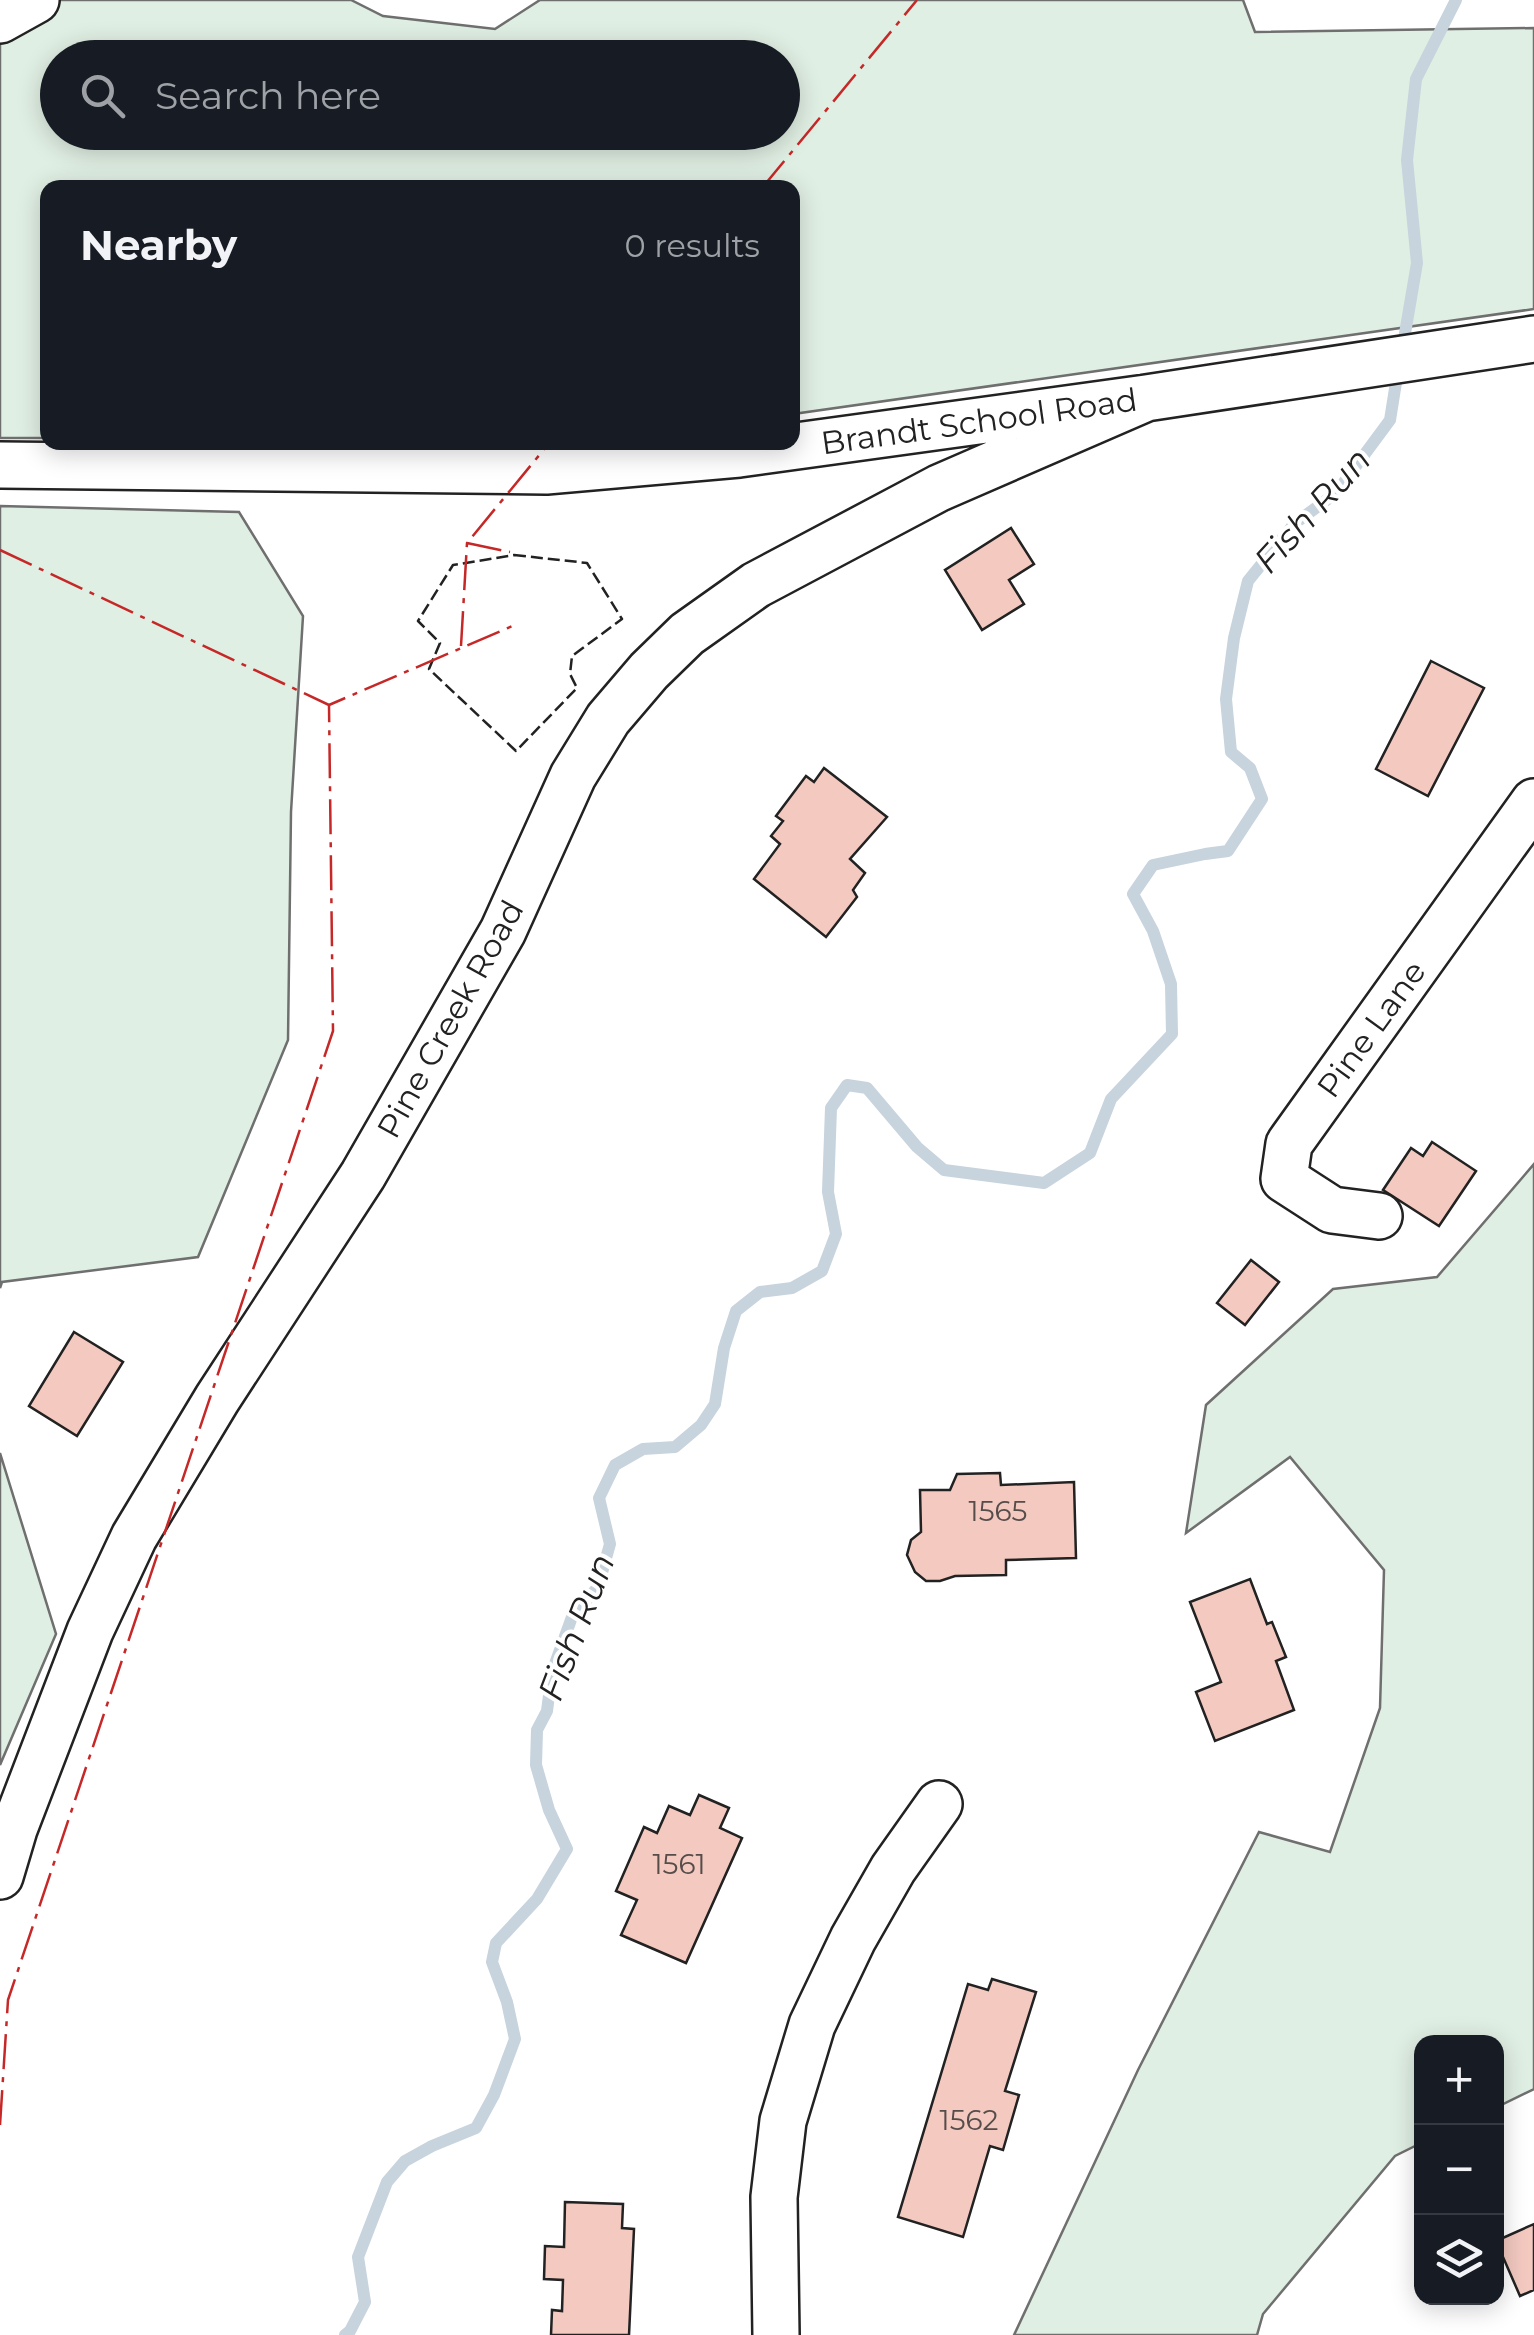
<!DOCTYPE html>
<meta charset="utf-8">
<style>
:root{--surface:#171b24;--page:#242831;--text:#f1f3f6;--muted:#9ea1a6;--line:#363941}
body{margin:0;font-family:Montserrat,sans-serif;background:var(--page);color:var(--text)}
.controls{position:absolute;right:30px;bottom:30px;display:grid;overflow:hidden;border-radius:20px;box-shadow:0 5px 25px #0003}
.controls button{width:90px;height:90px;display:grid;place-items:center;padding:0;border:0;border-bottom:2px solid var(--line);background:var(--surface);color:var(--text);font:50px sans-serif}
.list{margin:0;padding:0;list-style:none}
h2{display:flex;justify-content:space-between;align-items:center;height:130px;margin:0;padding:0 40px;font-size:42px}
h2 small{font-size:32px;font-weight:400;color:var(--muted)}
.icon{flex:none;width:55px;height:55px;fill:none;stroke:currentColor;stroke-width:2;stroke-linecap:round;stroke-linejoin:round}
.map{position:relative;flex:none;width:1534px;height:2335px;overflow:hidden}
.search{position:absolute;background:var(--surface);box-shadow:0 5px 25px #0003;left:40px;top:40px;width:760px;height:110px;display:flex;align-items:center;gap:25px;box-sizing:border-box;padding:0 35px;border-radius:55px;color:var(--muted);font-size:38px}
.panel{position:absolute;background:var(--surface);box-shadow:0 5px 25px #0003;left:40px;top:180px;width:760px;height:270px;border-radius:20px}
.map>svg:first-child{display:block}
.green{fill:#e0efe3;stroke:#6f6f6f;stroke-width:2.5;fill-rule:evenodd}
.lines{fill:none;stroke-linecap:round;stroke-linejoin:round}
.stream{stroke:#c7d3dd;stroke-width:12}
.building{fill:#f3c9c0;stroke:#222;stroke-width:2.5}
.minor-casing{stroke:#222;stroke-width:50}
.minor{stroke:#fff;stroke-width:45}
.fence{stroke:#222;stroke-width:2.5;stroke-dasharray:12 5;stroke-linecap:butt}
.power{stroke:#c62828;stroke-width:2.5;stroke-dasharray:35 8 5 8;stroke-linecap:butt}
.labels{text-anchor:middle;dominant-baseline:central;stroke-width:8;stroke-linejoin:round;paint-order:stroke}
.number-label{font-size:28px;fill:#564c4a}
.street-label{font-size:32px;fill:#222;stroke:#fff}
.water-label{font-size:35px;font-style:italic;fill:#222;stroke:#fff}
</style>
<div class="map">
<svg width="1534" height="2335" viewBox="0 0 1534 2335">
<rect width="100%" height="100%" fill="#fff"/>
<path class="green" d="M0,0H351L383,16L495,29L540,0H1243L1255,32L1534,28V309L793,414L792,188H48L47,438H0ZM58,58H782V132H58Z
M0,506L239,512L303,616L291,812L288,1040L198,1257L2,1282L0,1288Z
M1534,1164V2089L1497,2107L1496,2042H1422L1421,2143L1395,2156L1263,2314L1257,2335H1014L1138,2070L1259,1832L1330,1852L1380,1708L1384,1570L1290,1457L1186,1533L1206,1405L1333,1289L1437,1277Z
M0,1453L56,1634L0,1765Z"/>
<g class="lines">
<path class="stream" d="M1402,351L1417,263L1407,160L1416,79L1456,0
M345,2335L350,2331L365,2302L358,2257L387,2182L405,2161L432,2146L476,2128L494,2095L515,2039L507,2002L492,1962L496,1943L537,1899L567,1849L549,1810L536,1765L537,1730L547,1711L552,1672L572,1617L598,1587L610,1544L599,1498L615,1465L643,1449L675,1447L701,1425L715,1404L724,1348L736,1311L760,1292L792,1288L822,1271L836,1234L828,1192L831,1108L847,1085L867,1088L917,1147L944,1170L1044,1183L1090,1153L1111,1099L1172,1034L1171,984L1153,931L1133,894L1153,865L1205,854L1228,851L1262,799L1250,768L1231,752L1226,699L1234,638L1248,581L1294,524L1336,493L1390,420L1398,370"/>
</g>
<path class="building" d="M1011,528L1034,564L1009,580L1024,604L982,630L945,570Z
M1431,661L1484,688L1428,796L1376,769Z
M824,768L887,817L850,859L865,873L853,890L857,897L826,937L754,879L780,844L771,836L783,821L776,816L806,776L814,782Z
M1432,1142L1476,1171L1439,1226L1383,1190L1411,1148L1423,1156Z
M1251,1260L1279,1282L1245,1325L1217,1303Z
M74,1332L123,1362L77,1436L29,1406Z
M1000,1473L1001,1485L1074,1482L1076,1558L1006,1560V1575L955,1576L940,1581H926L915,1572L907,1555L911,1540L921,1532L920,1490H950L957,1474Z
M1250,1579L1267,1624L1272,1622L1286,1657L1276,1661L1294,1710L1215,1741L1196,1692L1221,1682L1190,1602Z
M699,1795L729,1808L720,1828L742,1838L686,1963L621,1935L637,1900L616,1891L644,1827L657,1833L669,1806L690,1815Z
M992,1979L1036,1992L1005,2091L1019,2095L1003,2150L990,2146L963,2237L898,2217L968,1984L988,1990Z
M565,2202L623,2204L622,2228L634,2229L629,2335H551L552,2310L562,2311L563,2280L544,2279L545,2246L564,2247Z
M1534,2224V2290L1520,2296L1496,2241Z"/>
<g class="lines">
<g class="minor-casing">
<path id="minor" d="M0,20L36,0
M0,465L546,471L739,454L1146,398L1534,339
M1379,1216L1332,1210L1284,1179L1289,1144L1534,802
M0,1876L14,1829L90,1631L134,1537L217,1399L363,1175L503,931L573,776L608,719L649,671L687,634L756,585L939,488L1146,398
M776,2335L774,2197L783,2121L812,2025L853,1939L893,1869L939,1804"/>
</g>
<use href="#minor" class="minor"/>
<path class="fence" d="M514,555L587,563L622,619L572,656L570,674L577,688L516,751L429,669L440,643L418,621L453,565Z"/>
<path class="power" d="M762,188L917,0
M467,543L510,552
M0,550L329,705
M461,646L467,543L550,442
M0,2125L8,2000L333,1031L329,705L517,624"/>
</g>
<g class="labels">
<g class="number-label">
<text x="998" y="1511">1565</text>
<text x="679" y="1864">1561</text>
<text x="969" y="2120">1562</text>
</g>
<g class="street-label">
<text transform="translate(979 421) rotate(-8)">Brandt School Road</text>
<text transform="translate(450 1019) rotate(-61)">Pine Creek Road</text>
<text transform="translate(1371 1029) rotate(-54)">Pine Lane</text>
</g>
<g class="water-label">
<text transform="translate(1312 510) rotate(-48)">Fish Run</text>
<text transform="translate(576 1627) rotate(-69)">Fish Run</text>
</g>
</g>
</svg>
<div class="controls">
<button>+</button>
<button>−</button>
<button><svg class="icon" aria-label="layers" viewBox="0 0 24 24"><path d="M12 4l9 5-9 5-9-5zM3 14l9 5 9-5"/></svg></button>
</div>
<div class="search"><svg class="icon" aria-label="search" viewBox="0 0 24 24"><circle cx="10" cy="10" r="6"/><path d="M15 15l6 6"/></svg>Search here</div>
<section class="panel">
<h2>Nearby<small>0 results</small></h2>
<ul class="list">
</ul>
</section>
</div>
